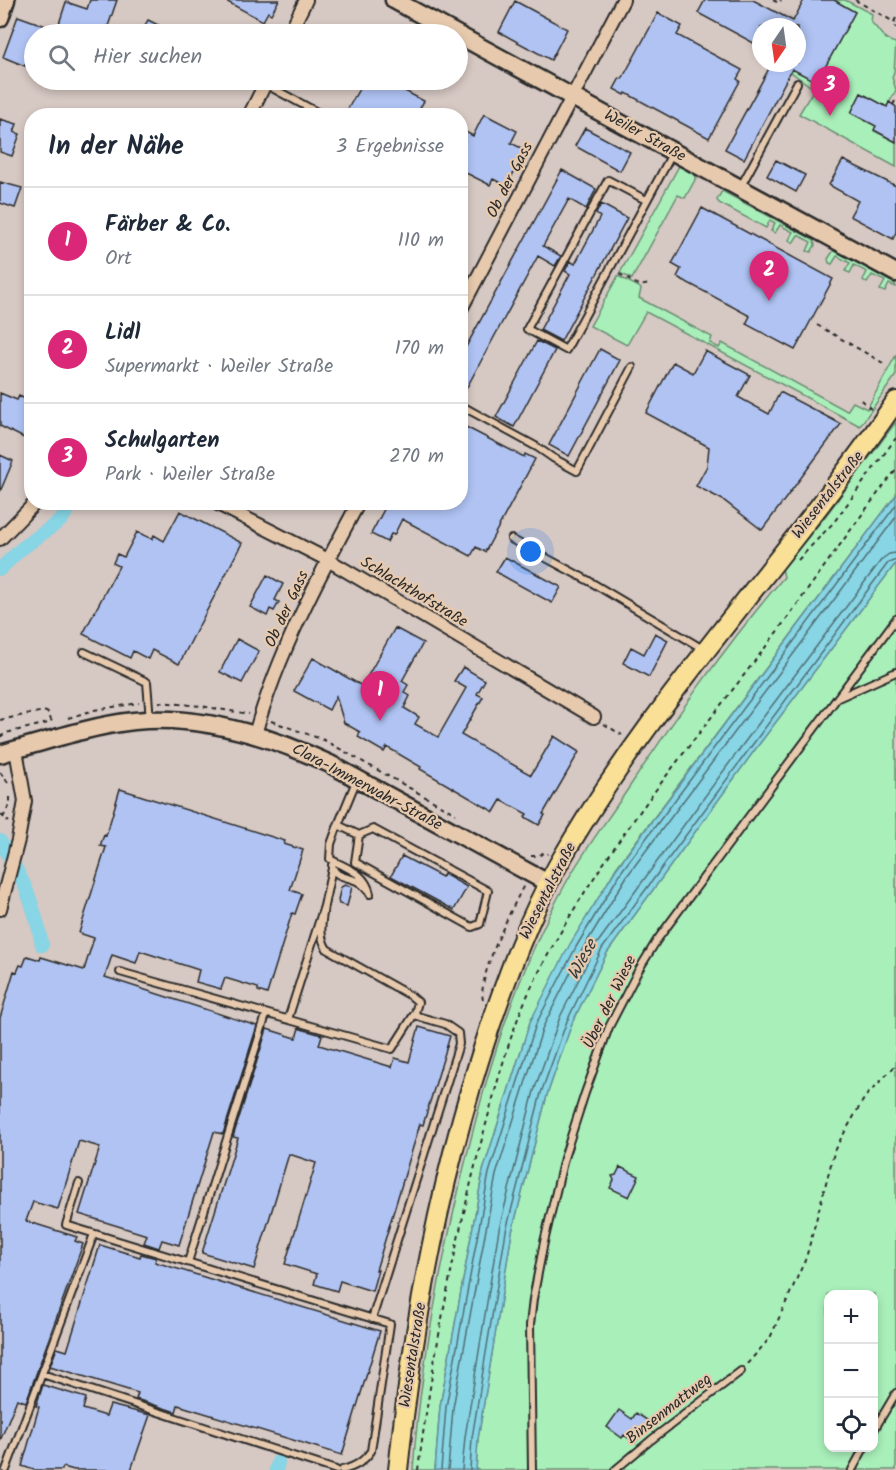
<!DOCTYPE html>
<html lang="de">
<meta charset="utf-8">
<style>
:root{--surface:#fff;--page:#f2f2f3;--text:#1f2937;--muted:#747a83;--line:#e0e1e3;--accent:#db2777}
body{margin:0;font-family:Kalam,sans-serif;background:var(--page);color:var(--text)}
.controls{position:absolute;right:18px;bottom:18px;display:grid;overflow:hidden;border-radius:12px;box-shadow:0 3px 9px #0003}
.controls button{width:54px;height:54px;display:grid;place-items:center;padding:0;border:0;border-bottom:2px solid var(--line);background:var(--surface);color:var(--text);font:30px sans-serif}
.compass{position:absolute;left:752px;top:18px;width:54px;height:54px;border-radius:50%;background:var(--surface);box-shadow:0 3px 9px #0003;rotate:193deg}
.you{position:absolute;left:531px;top:552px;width:21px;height:21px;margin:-15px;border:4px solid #fff;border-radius:50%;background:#1a73e8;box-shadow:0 0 0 9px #1a73e833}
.badge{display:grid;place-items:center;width:39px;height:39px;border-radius:50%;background:var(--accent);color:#fff;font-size:20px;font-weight:700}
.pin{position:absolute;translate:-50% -50px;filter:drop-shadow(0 2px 3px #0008)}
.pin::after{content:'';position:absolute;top:32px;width:21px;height:18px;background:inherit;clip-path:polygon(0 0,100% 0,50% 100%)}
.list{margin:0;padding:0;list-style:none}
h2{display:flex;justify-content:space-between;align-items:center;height:78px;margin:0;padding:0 24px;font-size:26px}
h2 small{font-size:20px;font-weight:400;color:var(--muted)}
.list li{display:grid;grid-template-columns:39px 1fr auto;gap:18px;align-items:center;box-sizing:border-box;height:108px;padding:0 24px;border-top:2px solid var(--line)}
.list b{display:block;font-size:22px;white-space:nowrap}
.list p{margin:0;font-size:20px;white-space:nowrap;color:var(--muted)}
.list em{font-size:20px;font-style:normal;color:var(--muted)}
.icon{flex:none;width:33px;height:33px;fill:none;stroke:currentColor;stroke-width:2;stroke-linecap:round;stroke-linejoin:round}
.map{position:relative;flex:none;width:896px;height:1470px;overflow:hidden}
.search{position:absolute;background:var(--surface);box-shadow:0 3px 9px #0003;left:24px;top:24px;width:444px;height:66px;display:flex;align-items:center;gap:15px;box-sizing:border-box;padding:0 21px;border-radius:33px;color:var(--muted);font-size:22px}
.panel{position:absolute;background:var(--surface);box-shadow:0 3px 9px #0003;left:24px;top:108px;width:444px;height:402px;border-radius:24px}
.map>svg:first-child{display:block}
.green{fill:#a9efba;stroke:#6a8d72;stroke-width:1.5;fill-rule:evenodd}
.water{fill:#87d5e5;stroke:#62919b;stroke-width:1.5}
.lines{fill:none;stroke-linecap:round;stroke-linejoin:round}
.shore{stroke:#506f75;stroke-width:1.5}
.canal{stroke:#87d5e5;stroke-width:14}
.building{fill:#b0c3f3;stroke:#2b2b2b;stroke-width:1.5}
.lane-casing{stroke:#2b2b2b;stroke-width:10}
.street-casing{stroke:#2b2b2b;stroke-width:16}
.secondary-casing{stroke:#2b2b2b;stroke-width:21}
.primary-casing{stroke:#2b2b2b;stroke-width:22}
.path{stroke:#2b2b2b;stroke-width:2;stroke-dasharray:4.5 4.5;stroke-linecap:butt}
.lane{stroke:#e7caae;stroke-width:6}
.street{stroke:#e7caae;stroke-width:12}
.secondary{stroke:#e7caae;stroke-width:16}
.primary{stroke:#fadf96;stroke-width:18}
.labels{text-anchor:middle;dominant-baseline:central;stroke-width:4.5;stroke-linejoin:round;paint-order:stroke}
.street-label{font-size:16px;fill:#2b2b2b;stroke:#e7caae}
.water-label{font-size:18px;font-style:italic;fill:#343c3e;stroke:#e7caae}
</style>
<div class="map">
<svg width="896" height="1470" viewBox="0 0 896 1470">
<rect width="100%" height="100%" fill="#d6c8c3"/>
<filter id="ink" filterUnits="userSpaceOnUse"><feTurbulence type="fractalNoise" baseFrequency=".0167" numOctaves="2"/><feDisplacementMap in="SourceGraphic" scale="12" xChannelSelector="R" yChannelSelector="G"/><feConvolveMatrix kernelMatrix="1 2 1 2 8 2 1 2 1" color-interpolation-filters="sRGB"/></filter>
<g filter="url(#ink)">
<path class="green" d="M834,0H845L872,14L871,22C880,30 883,41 896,43L894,72L892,77L896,90L887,107L861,93L851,113L876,126L874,131L896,142V167L799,114L814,89L791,72L793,69L817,82L855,12Z
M679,166L695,175L696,178L685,198L678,195L632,279L620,273Z
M722,191L814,240L815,245L811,252L807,251L811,242L798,235L793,243L789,240L793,232L780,225L775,233L771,231L775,223L770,220L766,228L719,203L717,200Z
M834,250L895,284L896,287L889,284L885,292L880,290L885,281L872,275L867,283L863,280L867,272L854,265L850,273L845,271L850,263L837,256L832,264L829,263L828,259Z
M618,276L639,287L641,289L639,298L712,337L710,343L719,348L722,343L847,411L853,402L867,409L896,355V375L860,426L646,312L627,345L590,326Z
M896,422V495L616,868L530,1022L483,1171L440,1406L435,1470H413C419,1384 434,1299 453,1215C478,1102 509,986 566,883C583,852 606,822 626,792C676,717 726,645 784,577L782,568L824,518Z
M896,563V1470H476L478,1439L512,1232L547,1095L572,1023L607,953L754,751ZM828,1294H874V1448H828Z"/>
<path class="water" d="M896,495V563L754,751L607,953L572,1023L547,1095L512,1232L478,1439L476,1470H435L440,1406L483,1171L530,1022L570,944L616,869Z"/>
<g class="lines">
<path class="shore" d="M441,1470L446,1407L489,1173L536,1024L576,947L621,872L896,505
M448,1470L453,1408L496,1175L543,1027L582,950L627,876L896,517
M462,1470L465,1437L499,1229L534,1091L560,1017L596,945L744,743L882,559L889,554L896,553
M470,1470L472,1438L506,1231L541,1093L567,1021L602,949L750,748L888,563L896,560"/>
<path class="canal" d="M0,569L21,549L61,520L73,502
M0,841C23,879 34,901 42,945
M276,1470L278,1462"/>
</g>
<path class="building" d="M90,0H117L106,32L99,30L98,34H34V40L25,66L3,57L18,16L57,30L66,2L87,9Z
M224,0H279L271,14L268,12L263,21Z
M705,0H753L793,21L804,0H834L855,12L817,82L792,69L744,159L725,149L772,63H797V27H761V47L698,13Z
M515,1L567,29L551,60L499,32Z
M658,13L682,26L677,35L742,70L737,79L740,81L709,138L626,93L625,95L614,89L620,78L622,79Z
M148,20L176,34H140Z
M364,80H384L424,101L420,108L435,116H344Z
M861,93L887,107L889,102L896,107V142L874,130L876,126L851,113Z
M484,114L517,131L511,143L525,150L507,186L493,179L490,185L460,170V129L473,136Z
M0,119L17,124L14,132L20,134L12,156L0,152Z
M585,128L630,152L620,171L575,146Z
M776,160L805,175L796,192L767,176Z
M843,160L896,186V232L893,239L850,216L858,201L829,185Z
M562,170L596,189L586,209L569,199L543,246L561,256L555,266L538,256L460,400V358Z
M0,182L22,188L15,208L0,203Z
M601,204L627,218L561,341L540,330L570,274L565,271L570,261L575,264L600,217L596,214Z
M702,208L833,279L795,350L746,324L750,316L677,277L681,269L672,264Z
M537,341L555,350L514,427L496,417Z
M600,349L620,360L569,456L549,445Z
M705,351L750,375L738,397L769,414L780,392L841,424L762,530L723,500L696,486L707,466L709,447L646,413L673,362L693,373Z
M0,393L17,400L19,396L32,402V442L0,426Z
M460,424L524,457L525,454L535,459L485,552L476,547L471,556L402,519L394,535L391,534L387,542L371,534L388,502H460Z
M0,455L13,461L0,492Z
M180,511L242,543L179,664L152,650L148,659L133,651L130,658L83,634L119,566L113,563L117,554L124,557L137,532L152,539L154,535L164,541Z
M505,557L561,587L552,603L496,572Z
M267,575L283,584L275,600L279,602L274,611L270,609L267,616L250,607Z
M395,628L423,643L402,681L408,685L404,692L410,696L404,708L419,717L415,724L438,737L466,688L454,681L463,667L485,680L477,694L483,697L461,735L531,775L554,736L579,752L543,814L545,815L539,825L525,817L527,814L501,800L494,812L420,769L421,767L387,747L384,752L358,737L360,732L344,723L336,696L329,710L294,691L313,658L362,686Z
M655,633L668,640L649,677L623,663L631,647L644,654Z
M237,639L259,651L242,683L220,672Z
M120,789L285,841L284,844L303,850L290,890L302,894L295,914L292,913L267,994L258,991V988L225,978L221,989L196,982L199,970L140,951L136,963L112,955L105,977L257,1026L223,1134L214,1132L179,1245L162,1240L159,1248L144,1243L147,1235L79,1214L100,1147L79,1141L58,1209L33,1202L26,1221L77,1237L75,1241L83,1244L26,1402L17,1399L0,1441V1018L14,971L17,972L20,965L23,966L27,956L40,960L41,957L84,970L94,938L79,933L106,847L100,846L104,835L106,836Z
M402,856L442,877L444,874L467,887L454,910L391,876Z
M345,885L352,887L347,906L339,904L338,900L341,887Z
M419,1027L450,1036L423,1125L420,1124L376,1270H378L372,1291L340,1281L337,1291L314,1284L317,1274L285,1264L316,1163L289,1154L254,1269L202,1253L238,1138L233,1137L267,1029L296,1038L299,1028L301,1029L322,1035L319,1045L392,1067L395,1058L409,1062Z
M620,1167L639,1176L629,1197L610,1188L614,1180L612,1176L616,1175Z
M100,1245L140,1257L141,1254L156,1258L155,1262L380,1331L342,1455L178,1405L176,1412L136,1399L138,1393L50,1366L57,1348L67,1351Z
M43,1385L86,1398L83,1409L106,1416L110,1405L150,1415L131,1470H74L63,1467L62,1470H34L22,1466L39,1407L36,1406Z
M619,1410L632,1419L636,1413L650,1422L635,1443L624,1435L622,1438L607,1427Z"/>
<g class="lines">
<g class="lane-casing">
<path id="lane" d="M265,84L324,116
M741,186L797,83
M646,200L608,180L527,329L566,350L672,154
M460,405L537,447L553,458L577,471L632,367
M511,539L589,581L703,649
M84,652L147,682L150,720
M838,698L896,672
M357,779L338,825L359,835
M338,825L331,844L330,859C348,869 366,873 370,894
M373,829L488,891L480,924L472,927L355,862L359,835Z
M332,865C335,878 346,876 357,881C362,883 364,887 368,891
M324,906L332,868
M120,972L286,1019L289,1016L324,906C322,922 318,935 327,949L411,996L418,1002L415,1013L417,1016L445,1024L458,1033L459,1044L372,1319
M286,1019L392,1049L415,1013
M79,1183L66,1225L390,1324L371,1451C363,1462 355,1467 342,1470
M188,1262L266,1015
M42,1374L336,1470
M874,1430L896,1393
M6,1470L94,1234
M532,1470L530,1325L533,1299L544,1242L564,1158L585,1093L609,1027L638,971L657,940L896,619
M615,1470L651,1440L741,1371
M852,1470L864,1448"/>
</g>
<g class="street-casing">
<path id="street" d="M289,34L306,0
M249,116L267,80
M460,311L623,0
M214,502L328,560L594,717
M0,539L36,502
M255,734C278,653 319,576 359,502
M0,909L18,840L25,801L16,750"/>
</g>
<g class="secondary-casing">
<path id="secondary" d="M394,0L896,273
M0,18L6,0
M0,754C44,742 89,726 134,721C200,714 272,737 330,764L548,883"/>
</g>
<g class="primary-casing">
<path id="primary" d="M398,1470C413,1320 442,1170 490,1027C509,971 529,917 558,865C652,699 789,558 896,401"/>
</g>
<path class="path" d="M773,0L779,3L781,0
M855,0L896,23
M896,18L894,22L896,28
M893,105L896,99
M619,274L640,286L649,284
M817,325L883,363
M861,400L872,410
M798,560L834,522L896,438
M159,702L201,706L249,714
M68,718L94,710L139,703
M0,720L44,711L48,713L52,722
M271,721L324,740L456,814
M604,724L622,735
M0,737L6,733L48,723
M0,772L9,784
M0,814L9,822
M3,818L10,803V796
M531,856H539L544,852L548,854
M483,1000C477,977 512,908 524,885
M747,1364L770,1338L806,1258L835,1149L865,1097L896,1065
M418,1470C433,1357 454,1245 483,1135C496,1088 509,1034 530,990C589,868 673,768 754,662C803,599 847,532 896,470"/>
<use href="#lane" class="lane"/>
<use href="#street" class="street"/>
<use href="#secondary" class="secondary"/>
<use href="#primary" class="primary"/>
</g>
</g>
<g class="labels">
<g class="street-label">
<text transform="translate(645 136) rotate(29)">Weiler Straße</text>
<text transform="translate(510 180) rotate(-63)">Ob der Gass</text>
<text transform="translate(828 495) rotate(-52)">Wiesentalstraße</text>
<text transform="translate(414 592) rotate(31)">Schlachthofstraße</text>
<text transform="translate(287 609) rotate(-65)">Ob der Gass</text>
<text transform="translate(367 787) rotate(28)">Clara-Immerwahr-Straße</text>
<text transform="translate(548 891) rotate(-63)">Wiesentalstraße</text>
<text transform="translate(610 1002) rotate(-64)">Über der Wiese</text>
<text transform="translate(413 1355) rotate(-81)">Wiesentalstraße</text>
<text transform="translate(669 1409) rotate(-38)">Binsenmattweg</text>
</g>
<g class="water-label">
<text transform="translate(583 960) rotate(-61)">Wiese</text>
</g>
</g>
</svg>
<div class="controls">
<button>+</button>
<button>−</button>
<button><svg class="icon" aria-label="locate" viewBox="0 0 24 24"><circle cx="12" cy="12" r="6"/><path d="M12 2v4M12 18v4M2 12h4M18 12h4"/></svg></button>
</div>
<svg class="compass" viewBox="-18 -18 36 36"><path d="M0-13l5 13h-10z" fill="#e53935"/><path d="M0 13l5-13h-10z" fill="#747a83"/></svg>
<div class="you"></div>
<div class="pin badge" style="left:380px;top:721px">1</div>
<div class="pin badge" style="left:769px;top:301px">2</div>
<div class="pin badge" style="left:830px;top:116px">3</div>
<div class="search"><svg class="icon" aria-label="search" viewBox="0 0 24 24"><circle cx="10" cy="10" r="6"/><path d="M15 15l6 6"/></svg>Hier suchen</div>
<section class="panel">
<h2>In der Nähe<small>3 Ergebnisse</small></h2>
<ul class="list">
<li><span class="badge">1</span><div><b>Färber &amp; Co.</b><p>Ort</p></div><em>110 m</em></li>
<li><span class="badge">2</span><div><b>Lidl</b><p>Supermarkt · Weiler Straße</p></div><em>170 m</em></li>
<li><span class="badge">3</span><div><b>Schulgarten</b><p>Park · Weiler Straße</p></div><em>270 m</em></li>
</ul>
</section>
</div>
